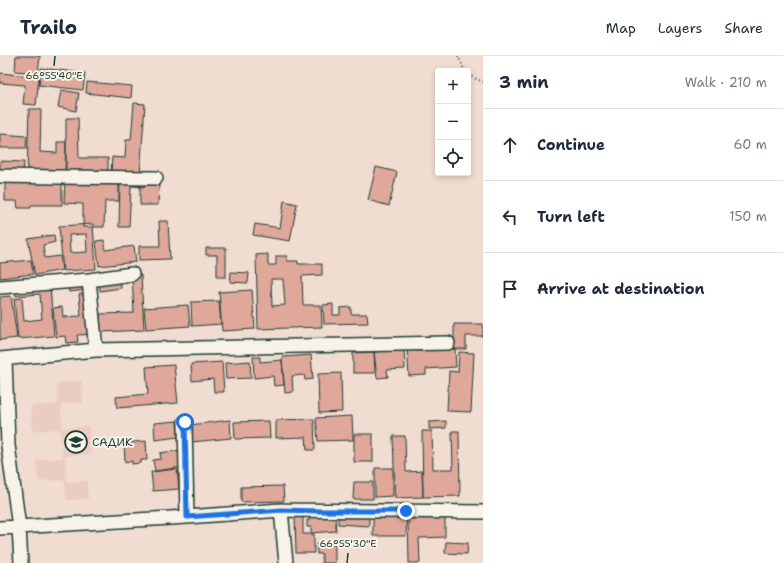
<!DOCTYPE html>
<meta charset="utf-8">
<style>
:root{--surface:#fff;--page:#f6f6f7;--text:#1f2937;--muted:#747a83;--line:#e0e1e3}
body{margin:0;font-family:"Shantell Sans",sans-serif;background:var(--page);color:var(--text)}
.controls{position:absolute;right:12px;top:12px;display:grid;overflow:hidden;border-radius:4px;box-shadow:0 2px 6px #0003}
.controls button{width:36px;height:36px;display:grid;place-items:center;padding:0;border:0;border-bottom:1px solid var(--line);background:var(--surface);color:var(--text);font:20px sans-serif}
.stop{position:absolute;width:12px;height:12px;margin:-9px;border:3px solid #1a73e8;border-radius:50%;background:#fff}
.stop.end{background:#1a73e8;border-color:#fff;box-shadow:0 1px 4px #0008}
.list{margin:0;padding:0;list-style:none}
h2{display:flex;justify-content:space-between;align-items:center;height:52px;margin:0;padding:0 16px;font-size:17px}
h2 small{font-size:13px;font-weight:400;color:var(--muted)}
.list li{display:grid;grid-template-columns:26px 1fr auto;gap:12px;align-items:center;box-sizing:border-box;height:72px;padding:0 16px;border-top:1px solid var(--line)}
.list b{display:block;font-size:15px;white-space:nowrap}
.list em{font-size:13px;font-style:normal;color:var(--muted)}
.icon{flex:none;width:22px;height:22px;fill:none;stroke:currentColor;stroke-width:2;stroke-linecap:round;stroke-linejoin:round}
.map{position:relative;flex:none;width:483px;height:507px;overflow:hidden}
header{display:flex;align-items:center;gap:24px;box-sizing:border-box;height:56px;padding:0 20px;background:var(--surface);border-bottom:1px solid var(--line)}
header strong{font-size:19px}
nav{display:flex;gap:22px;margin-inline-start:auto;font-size:14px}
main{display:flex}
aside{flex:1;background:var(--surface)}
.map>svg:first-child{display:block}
.built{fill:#ebccc1}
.building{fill:#e0a79b;stroke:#1f3d34;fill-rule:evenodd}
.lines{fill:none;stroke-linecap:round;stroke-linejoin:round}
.minor-casing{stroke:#1f3d34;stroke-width:16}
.path{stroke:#1f3d34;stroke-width:2;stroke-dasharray:1 3;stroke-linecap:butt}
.minor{stroke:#f7f3e8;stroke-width:13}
.route{stroke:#1a73e8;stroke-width:5}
.ticks{fill:none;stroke:#1f3d34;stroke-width:1.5}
.labels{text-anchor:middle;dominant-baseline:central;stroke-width:4;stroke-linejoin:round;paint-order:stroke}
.poi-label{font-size:12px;fill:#1f3d34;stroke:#f7f3e8;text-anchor:start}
.ticks-label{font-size:10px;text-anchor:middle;fill:#1f3d34;stroke:#f7f3e8;stroke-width:4;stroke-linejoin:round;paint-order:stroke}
</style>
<header>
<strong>Trailo</strong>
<nav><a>Map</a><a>Layers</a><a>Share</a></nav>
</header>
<main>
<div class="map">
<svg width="483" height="507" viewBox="0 0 483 507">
<rect width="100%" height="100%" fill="#f0dcd1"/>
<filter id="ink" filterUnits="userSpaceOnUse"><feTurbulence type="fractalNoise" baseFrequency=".025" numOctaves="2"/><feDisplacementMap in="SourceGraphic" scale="8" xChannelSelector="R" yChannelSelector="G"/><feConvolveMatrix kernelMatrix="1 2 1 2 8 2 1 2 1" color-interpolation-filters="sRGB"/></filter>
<g filter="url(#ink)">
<path class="built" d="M82,325L83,347L61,348L62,373L89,370L91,398L65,400L67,426L87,425L88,443L66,444L65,424L38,425L36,404L63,402L60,373L32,375L31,350L58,348L57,327Z"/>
<path class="building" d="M16,0H40L38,17L15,15Z
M41,12L85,17L83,34L39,29Z
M0,17L39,21L36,49L23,48L25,29L0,27Z
M87,26L132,30L131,42L86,37Z
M61,34L79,37L76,55L58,51Z
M134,47L145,48L140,119L111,116L112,101L125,102L126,84H131Z
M29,53H41L40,96L57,97V86H66L65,117L27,118Z
M66,62H78L79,102H108V119H66Z
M0,78L27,80L26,92H0Z
M0,105L24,106L23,119L0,117Z
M376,111L397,116L389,150L368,144Z
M5,123L62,124V149H31V152H18L17,145H5Z
M120,123H145V131L131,130L129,171H119Z
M65,125L119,126V145H105L104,171H83V148L64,147Z
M140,129H159L158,149H140Z
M284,145L297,148L290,185L253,179L255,168L280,172Z
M159,165H168L170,203L139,204V190H160Z
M93,168L96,213L63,215L59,170ZM86,178L87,196L70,197L69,179Z
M54,179L55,186L43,189L45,202L60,200L62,214L35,219L28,183Z
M104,184L105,194L134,190L136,206L99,210L96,185Z
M206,192H226V221H217V199H206Z
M268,198V209H276V200H287V205H298V208H322V219L302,220L303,249H321L322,271L258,273L256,199ZM271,223H283L285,249L272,250Z
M31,204L33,218L0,222V207Z
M231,216L249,217L248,227L230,226Z
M132,219H141L144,274L101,276L100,258L134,257Z
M120,223L121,232L100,235L99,225Z
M86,226L87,234L69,236L68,228Z
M50,230L54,280L18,283L14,243L22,242L24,265L42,263L40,238L16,240L15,233Z
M252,234L255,273L222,275L219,236Z
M79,238H88L92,278L77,279L78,286L66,287L65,280L56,281L53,252L62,251L63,261L81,260Z
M11,240L17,282L0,284V241Z
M219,245L221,268L192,270L191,246Z
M333,248V259H340V252L351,251V258H367L368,267L324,268L323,249Z
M188,249L190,270L146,273L144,252Z
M454,268H483V280H466V293H454Z
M417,291V295L455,293L456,311L426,313V319L409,320L407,292Z
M404,294L405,313L387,314L388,321L377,322L374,296Z
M374,296L375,317H353V297Z
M459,296L474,297L471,356L447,355L449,315L458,316Z
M311,299L313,323L305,324L304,319L292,320L293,336L285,337L282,304L283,301Z
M253,301H260V306L282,304L284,329L274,330L273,320L254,322Z
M250,305L251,322L226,323L225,307Z
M222,306L224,336H214L213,323L192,325L191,308Z
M174,309L178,347L117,352L116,341L148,338L146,311Z
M341,317L342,356L319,357L318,318Z
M352,360L353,384L318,385L316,362Z
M314,363L315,394H307L306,381L276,382V364Z
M230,364L231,382L192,386L190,369Z
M177,365L178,381L155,384L154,367Z
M269,365L270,382L235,383L234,366Z
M446,365V372L429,373V366Z
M422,375H432L433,413H453L452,375H459L460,440L423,441Z
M354,378H373V406H354Z
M393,380H405L406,416L422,415L423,441L395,442Z
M146,385L147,404H141V407L132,408V405L125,406L124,387Z
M180,394L183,411L155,415L153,404L161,403L160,397Z
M375,412H393V440L375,441Z
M177,413L179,433L153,435L151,416Z
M354,426H373V443H353Z
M283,430L284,445L241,446V431Z
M338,457L369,459V470L338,468Z
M335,458L336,475L311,477V471H307V464H310L309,459Z
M373,458H407L406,480H373Z
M445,458V481L419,482L420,507H409L408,459Z
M303,460V478H314V497H296L295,461Z
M446,486L468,487L467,498L445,497Z
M317,488H335V507H322V498H317Z"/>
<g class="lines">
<g class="minor-casing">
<path id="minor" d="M0,120L57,121L156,122
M89,224L96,294
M0,231L89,224L132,218
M0,303L96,294L448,287
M5,303L8,389L19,471L21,507
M185,366L187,461
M281,454L286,507
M0,472L187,461L281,454L483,456"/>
</g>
<path class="path" d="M458,0L465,15
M468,19L483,26"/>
<use href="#minor" class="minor"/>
</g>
</g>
<g class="lines" filter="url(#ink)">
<path class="route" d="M185,366L187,461L281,454L320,455H406"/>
</g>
<path class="ticks" d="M54,10L55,0M347,507L348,497"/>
<defs>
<g id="school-ring" transform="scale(1.15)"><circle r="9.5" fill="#f7f3e8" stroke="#1f3d34" stroke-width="1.5"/><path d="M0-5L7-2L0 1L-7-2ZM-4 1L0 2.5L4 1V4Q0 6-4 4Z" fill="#1f3d34"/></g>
</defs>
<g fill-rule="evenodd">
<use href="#school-ring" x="76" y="386"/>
</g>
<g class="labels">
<g class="poi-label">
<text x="92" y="386">САДИК</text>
</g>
</g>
<g class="ticks-label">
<text x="54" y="23">66°55'40"E</text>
<text x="348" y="491">66°55'30"E</text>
</g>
</svg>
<div class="controls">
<button>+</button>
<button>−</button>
<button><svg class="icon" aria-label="locate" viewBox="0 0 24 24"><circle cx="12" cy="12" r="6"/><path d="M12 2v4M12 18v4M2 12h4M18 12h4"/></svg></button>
</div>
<div class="stop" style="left:185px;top:366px"></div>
<div class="stop end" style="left:406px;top:455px"></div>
</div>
<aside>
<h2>3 min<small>Walk · 210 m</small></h2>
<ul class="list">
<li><svg class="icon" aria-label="ahead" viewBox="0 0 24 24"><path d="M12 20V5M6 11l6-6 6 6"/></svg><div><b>Continue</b></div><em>60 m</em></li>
<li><svg class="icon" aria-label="left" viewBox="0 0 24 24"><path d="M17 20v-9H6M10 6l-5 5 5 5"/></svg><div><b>Turn left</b></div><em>150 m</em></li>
<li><svg class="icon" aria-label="arrive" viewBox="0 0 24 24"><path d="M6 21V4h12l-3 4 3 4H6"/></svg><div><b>Arrive at destination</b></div></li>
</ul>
</aside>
</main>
